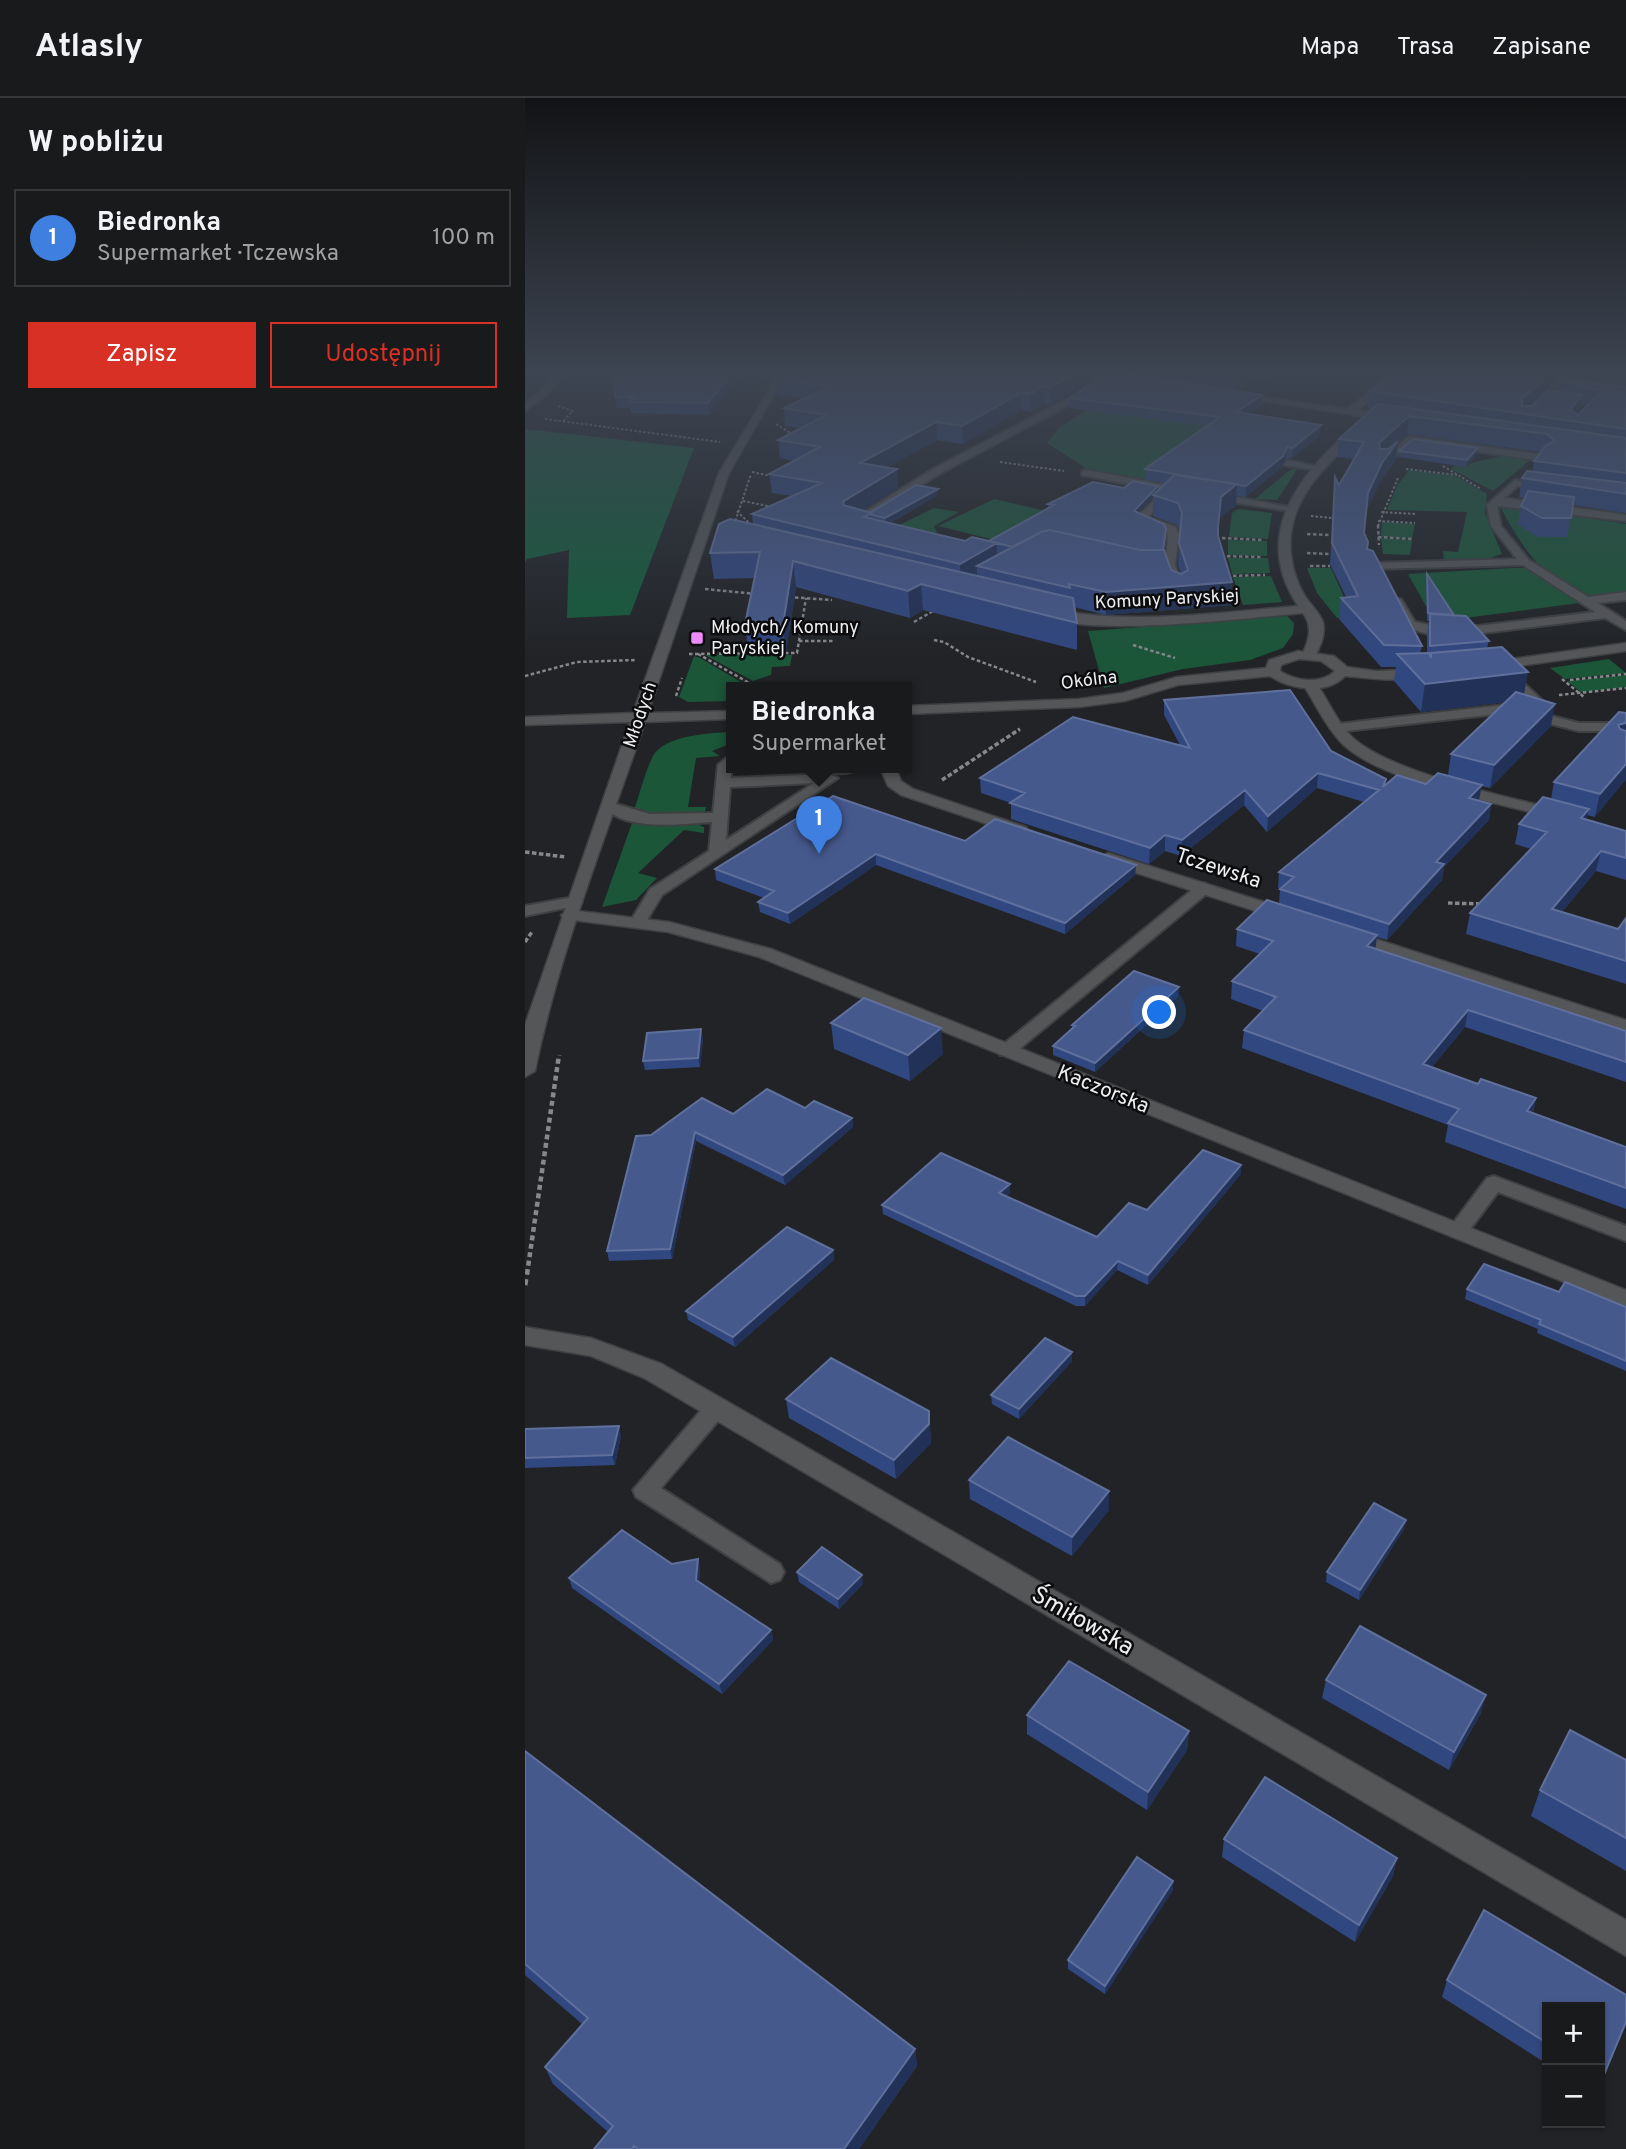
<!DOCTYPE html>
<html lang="pl">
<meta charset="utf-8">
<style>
:root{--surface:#191a1c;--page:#262729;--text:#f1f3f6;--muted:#9fa1a3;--line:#37383b;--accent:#d93025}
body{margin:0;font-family:Overpass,sans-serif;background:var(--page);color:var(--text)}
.controls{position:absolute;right:21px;bottom:21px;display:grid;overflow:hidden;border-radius:0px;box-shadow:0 2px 5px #0004}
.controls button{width:63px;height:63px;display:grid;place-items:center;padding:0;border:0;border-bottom:2px solid var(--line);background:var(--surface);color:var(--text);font:35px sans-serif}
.you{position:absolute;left:635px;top:915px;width:24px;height:24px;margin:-18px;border:5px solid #fff;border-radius:50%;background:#1a73e8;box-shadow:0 0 0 10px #1a73e833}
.badge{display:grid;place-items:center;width:46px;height:46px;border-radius:50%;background:var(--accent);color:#fff;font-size:23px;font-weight:700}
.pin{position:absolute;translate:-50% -58px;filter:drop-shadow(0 2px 4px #0008)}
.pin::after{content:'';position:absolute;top:37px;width:24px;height:21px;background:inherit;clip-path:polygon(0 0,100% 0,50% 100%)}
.popup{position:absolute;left:201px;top:584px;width:186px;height:91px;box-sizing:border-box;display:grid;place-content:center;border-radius:0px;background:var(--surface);filter:drop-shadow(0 2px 5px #0005);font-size:23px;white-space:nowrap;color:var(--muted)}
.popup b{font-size:26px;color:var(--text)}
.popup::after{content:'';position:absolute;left:50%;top:100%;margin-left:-14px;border:14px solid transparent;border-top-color:var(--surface)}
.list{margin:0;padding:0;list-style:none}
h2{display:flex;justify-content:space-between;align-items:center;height:91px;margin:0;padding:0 28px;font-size:30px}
h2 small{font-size:23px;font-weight:400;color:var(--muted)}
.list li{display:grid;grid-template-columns:46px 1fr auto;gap:21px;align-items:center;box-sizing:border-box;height:98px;margin:0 14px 14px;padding:0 14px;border:2px solid var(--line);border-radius:0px}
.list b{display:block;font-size:26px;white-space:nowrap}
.list p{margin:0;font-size:23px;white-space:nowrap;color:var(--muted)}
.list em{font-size:23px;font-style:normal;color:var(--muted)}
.actions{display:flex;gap:14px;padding:21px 28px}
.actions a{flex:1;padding:16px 0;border:2px solid var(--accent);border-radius:0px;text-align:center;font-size:24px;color:var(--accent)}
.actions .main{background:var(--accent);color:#fff}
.map{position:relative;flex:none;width:1101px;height:2051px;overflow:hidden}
header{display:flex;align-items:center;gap:42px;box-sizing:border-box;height:98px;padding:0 35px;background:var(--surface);border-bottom:2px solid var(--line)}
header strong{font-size:33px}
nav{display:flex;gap:38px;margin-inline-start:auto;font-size:24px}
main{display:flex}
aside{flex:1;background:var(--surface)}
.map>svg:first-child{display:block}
.green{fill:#1b5639}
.forest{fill:#155c3c}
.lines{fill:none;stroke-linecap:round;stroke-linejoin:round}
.service-casing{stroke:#3e4042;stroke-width:4}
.pedestrian-casing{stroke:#3e4042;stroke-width:3}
.minor-casing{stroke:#3e4042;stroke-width:3}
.tertiary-casing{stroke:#3e4042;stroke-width:3}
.path-far4{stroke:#87888b;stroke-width:2;stroke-dasharray:2.5 2;stroke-linecap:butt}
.path-far3{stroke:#87888b;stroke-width:2.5;stroke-dasharray:3.5 2.5;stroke-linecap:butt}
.path-far2{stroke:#87888b;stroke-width:3.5;stroke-dasharray:4.5 2.5;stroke-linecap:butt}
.path-far1{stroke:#87888b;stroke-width:4.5;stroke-dasharray:5 3.5;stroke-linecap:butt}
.path{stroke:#87888b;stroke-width:5;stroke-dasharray:6 4.5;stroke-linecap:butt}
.service{fill:#555658;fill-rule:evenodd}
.pedestrian{fill:#555658;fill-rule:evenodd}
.minor{fill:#555658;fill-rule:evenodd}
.tertiary{fill:#555658;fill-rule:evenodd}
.wall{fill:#314780;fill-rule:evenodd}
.shaded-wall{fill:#223157}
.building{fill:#46598d;stroke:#60709c;stroke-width:2}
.poi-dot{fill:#ed8cf9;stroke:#0c0c0e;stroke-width:2.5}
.labels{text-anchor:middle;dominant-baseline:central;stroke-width:5;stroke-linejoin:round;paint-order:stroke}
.far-street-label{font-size:18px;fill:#eeeff1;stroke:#0c0c0e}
.far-poi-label{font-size:18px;fill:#eeeff1;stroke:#0c0c0e;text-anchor:start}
.street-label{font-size:21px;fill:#eeeff1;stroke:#0c0c0e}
.near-street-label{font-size:24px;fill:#eeeff1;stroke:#0c0c0e}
</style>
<header>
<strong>Atlasly</strong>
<nav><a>Mapa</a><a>Trasa</a><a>Zapisane</a></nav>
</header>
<main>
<aside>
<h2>W pobliżu<small></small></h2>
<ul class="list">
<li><span class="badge" style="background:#3f7fe0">1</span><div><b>Biedronka</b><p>Supermarket · Tczewska</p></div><em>100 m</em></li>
</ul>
<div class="actions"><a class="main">Zapisz</a><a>Udostępnij</a></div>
</aside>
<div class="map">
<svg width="1101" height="2051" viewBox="0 0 1101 2051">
<rect width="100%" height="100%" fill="#212326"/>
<path class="green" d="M572,305L701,324L633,373L732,389L718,400L561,370L522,345L534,330Z
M982,357L1004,363L968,393L926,371L930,367L942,369L946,365Z
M773,370L752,402L730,401L765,372Z
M884,372L931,378L962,396L960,415L977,456L965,460L919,463L918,453L933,454L942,414L862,412L872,388Z
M469,401L525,414L470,442L413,428Z
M978,407L1101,426V494C1089,496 1075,500 1063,498C1024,492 993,443 977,412Z
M409,410L434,414L409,428L412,434L401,438L368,430Z
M713,411L747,415L743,441L704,439L707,415Z
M857,424L890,426L887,441L856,439Z
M856,440L887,442L885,457L858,456Z
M703,442L742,443V458L703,457Z
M703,460H743L745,475L707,476Z
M782,470H806L828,519L812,520L792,495Z
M988,470H1001L1054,505L910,524L883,476Z
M746,478L757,504L718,507L708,479Z
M762,518L769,525L768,536L758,550L725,562L658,571L579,590L563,533Z
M180,557H267L265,568L247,569L246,577L228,583Z
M169,558L175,560L226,590H206V603L163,604L154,599Z
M1084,561L1101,575L1040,581L1025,570Z
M1101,577V589L1056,594L1042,583Z
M206,634V648L202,647L187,653L195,658L171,660L163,709H181L180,713L127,719L109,712C115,695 120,674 128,658C140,637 185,635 206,634Z
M107,725H169L179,729V735L159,732L113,775L132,780L111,802L77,809Z"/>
<path class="forest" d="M0,331L169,350L105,517L42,520L44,452L2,461L0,464Z"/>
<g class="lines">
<g class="service-casing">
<path id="service" d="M586,273H595L554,302L416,375L331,427L322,425L408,371L548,298Z
M1045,281L1101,288V294L1038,288L1101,298V304L1042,296L1025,287Z
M884,338L1019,357L1024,360L1019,363L886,344L861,367H855V363Z
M762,362L795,369L790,372L759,367Z
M561,372L770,410L765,413L647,395L623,419L651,429L654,437L650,467L658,489L652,492C628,481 648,449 641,431L611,420L638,393L557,377V373Z
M990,382L1025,389L1020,392L992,388L980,400L1101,417V423L972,408L976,428L1004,462L1063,499L1101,494V502L1073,505L1101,523V532L1080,520L926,539C890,534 885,536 866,504L868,501H876L890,524L926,531L1070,514L998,467L846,471L840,468L846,465L992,461L966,428L962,407Z
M983,570L1022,607L1003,612L1054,625H1101V633H1054L997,619L995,616L998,613L812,634L805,630L812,626L1005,604L977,574Z
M206,656V680L304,676L313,680L137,797L119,827H107L105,824L125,791L184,753L187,724C155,726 102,734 77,708L84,704L125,716L188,715L193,667ZM289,685L201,742L205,689Z
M299,670H332C325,677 306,677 299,670Z
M679,785L687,790L685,793L487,957H475L472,953L475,949L673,787Z
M49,799L57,804L55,807L0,818V808Z
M969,1078L1101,1128V1143L973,1094L940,1138H926L923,1133L926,1128L962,1080Z
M191,1301L199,1304L203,1310L199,1316L136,1390L255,1466L259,1474L255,1482L246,1485L111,1399L108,1392L183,1304Z"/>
</g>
<g class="pedestrian-casing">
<path id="pedestrian" d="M30,273H40L23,296L0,313V305L17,292Z"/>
</g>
<g class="minor-casing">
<path id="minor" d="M529,273H552L610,283L605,286Z
M871,273H882L833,312L872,318L868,323L704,298L709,295L822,311Z
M831,326L840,328C815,357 785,378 771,415C761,441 765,474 780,498C785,506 795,515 798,524C801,536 795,550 789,560L777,557C784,542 788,529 778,515C731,519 550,542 517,515L524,511C608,527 690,515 773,508C724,434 777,375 831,326Z
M785,582L790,583C802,600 811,622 825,637C862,675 986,699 1041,714L1043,717L1035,722L1029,720C975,705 847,683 813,641C799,625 789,604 778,586Z
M355,670H371L376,683L388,691L501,729L503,732L495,737L489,735L376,697L363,688Z
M583,755L768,813L771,817L762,822L756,821L577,764L575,760Z
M45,812L144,824L246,851L1101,1192V1209L234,859L143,834L39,821L36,817Z
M826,833L1101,922V934L820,842L817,838L820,834Z
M0,1229L66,1240L137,1266L1101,1822V1858L119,1280L66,1258L0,1247Z"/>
</g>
<g class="tertiary-casing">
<path id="tertiary" d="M250,273H260L258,281L204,375L123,615L206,613V621L120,624C81,739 34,854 10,973L0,979V927L105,624L0,627V619L108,615L194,375L244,292Z
M1101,545V553L966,572L959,568L966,564Z
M773,553L809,558L822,569L851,573L899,571L906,575C892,587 839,580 820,578C803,597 765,592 745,578L653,587L600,603L554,609L382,616V608L554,601L598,595L652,579L741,570L744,562ZM774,561L796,563L810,573C795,587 771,583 755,573L756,567Z"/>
</g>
<path class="path-far4" d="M734,279L744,273
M33,308L48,313L38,323
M263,308L281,300
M20,321L195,344
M251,326L270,338
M475,364L539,373
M918,368L956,391
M881,371L932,377
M227,374L251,379
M218,403L248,409
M212,413L227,428
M856,414L892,416
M786,418L807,420
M853,423L890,425
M209,427L226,376
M853,428L873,380"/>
<path class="path-far3" d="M226,427L228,429
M853,427L854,447
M782,436L804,437
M853,439L887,441
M697,440L737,442
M782,455L805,456
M696,458L737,459
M785,468H805
M702,478L740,477
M180,491L231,496
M264,499L307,502
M389,524L408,513
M409,542L419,544L443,559L511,584
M274,543H310
M608,547L650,560
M164,556L272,555L281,500
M173,556L233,590
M0,578L52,564L110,562
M1037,581L1059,599
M1045,582L1101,576
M1034,597L1101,590
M151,598L157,580"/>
<path class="path-far2" d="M417,682L495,631
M0,754L41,759
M923,805L959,806
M0,844L7,834"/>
<path class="path-far1" d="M2,1176L34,957"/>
<path class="path" d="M0,1187L2,1174"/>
<use href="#service" class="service"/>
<use href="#pedestrian" class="pedestrian"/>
<use href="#minor" class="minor"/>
<use href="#tertiary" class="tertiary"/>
</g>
<path class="wall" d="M219,273L184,317L106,315L105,310H92L90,299Z
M254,273H585L579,274L568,273V281L526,307L520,306L506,314L497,312L438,346L412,342L362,369L372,371L373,390L338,412L346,414L413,397L365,425L440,443H464L523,410V406L599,390L633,393L640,385L620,382V371L682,328L545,310V300L595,276V273H740L710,293L737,306L723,316L795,338L767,360H761L757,369L721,399L712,397L711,407L695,420L693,438L707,484L706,507L581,517L549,509L552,525V552L398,512L385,520L271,489L261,554L223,553L220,526L229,480L189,481L185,455L228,427L227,416L267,398L247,395L244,376L269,363L255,360L253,342L276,330L260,328L259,310L278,301L252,297L250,280ZM628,399V418L652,427L655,433L653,467L656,476L646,472L639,452L641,431L613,415Z
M871,273H1101V285L1045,278L1041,280L1045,282L1101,289V415L1048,407L1042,439H1013L993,427L996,408L999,400L994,399L997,380L1008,374L1009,363L1016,354L882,336L873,344L871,361L855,384L841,414L839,435L842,451L897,548L895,555H902V536L904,523H902L901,483L902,476L929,517L964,543L962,550L999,597L1026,628L965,690L956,688L953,703L966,706L964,722L919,769L917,782L862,842L852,839L850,851L1101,933V984L940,929L907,969L953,986L1011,1000L1008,1016L1101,1049V1111L920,1044L923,1027L717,950L719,932L738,913L706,901L707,883L735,856L711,848L712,831L754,806L755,791L753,790L754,774L839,704L792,690L742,734L719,707L656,758L640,753L624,766L486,721V705L456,695L455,680L655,647L639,617V602L806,653L860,687L901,686L923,677L926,656L981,604L896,614L869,583L871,569H856L814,521L816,500L821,499L805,466L810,379L814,387L829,361L812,359L814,341L847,311H842L844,293ZM1031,284L1030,293L1007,308H1004L1024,290L1025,287ZM1055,306L1062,307L1053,317L1052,316L1054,314Z
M953,350L952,356L941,369L874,359V353Z
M1094,614L1070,719L1062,717L1061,722L1101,733V782L1071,773L1037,814L1093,831L1101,820V886L941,836L945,815L1006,751L990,746L994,726L1026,701L1029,684Z
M440,743L611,767L610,777L540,836L351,767L265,826L235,814L233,804L239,800L191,782L190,771Z
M654,889L653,898L570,974L528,957V948L547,931V927Z
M306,925L418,956L385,983L309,951Z
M178,940L175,969L120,972L118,963Z
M208,1016L327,1020L328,1029L260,1087L171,1043L147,1161L84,1163L82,1153L126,1037Z
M716,1067V1076L623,1187L592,1172L560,1208H551L358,1116L357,1107L485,1095L481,1098L572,1139L622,1112Z
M308,1152L309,1162L210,1249L163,1222L161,1213Z
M942,1191L1034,1194L1101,1209V1273L1012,1235L1013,1231L940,1201Z
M547,1254V1263L494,1321L467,1306L466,1297Z
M261,1301L404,1313L406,1345L371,1381L264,1320Z
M0,1331L96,1338L90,1367L0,1370Z
M444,1382L584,1393V1412L547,1458L445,1401Z
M879,1431L834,1502L801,1484L802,1474Z
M147,1466L175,1470L174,1484L246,1532L248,1542L197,1596L47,1490L44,1480Z
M272,1474L338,1486L314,1511L274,1484Z
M801,1582L956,1615L924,1672L797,1600Z
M502,1617L664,1633L662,1652L622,1712L502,1636Z
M0,1653L390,1951L392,1968L334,2051H69L83,2034L28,1986L20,1969L57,1926L0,1877Z
M1101,1662V1773L1006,1718L1015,1692Z
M699,1741L872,1760L868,1778L830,1844L697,1759Z
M648,1783V1792L580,1896L543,1871V1862Z
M959,1812L1101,1897V1924L1075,1986V1909H1022V1966L917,1899L922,1882Z"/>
<path class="shaded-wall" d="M209,273H219L184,317L183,305Z
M555,273H568V281L526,307V289Z
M716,273H740L710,293L711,276Z
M1025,273H1046L1045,278L1034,283L1032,282L1031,284L1025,287L1024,290L997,316V301Z
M519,288L520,306L506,314L505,296Z
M496,295L497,312L438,346L437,328Z
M738,297L737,306L711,324V314Z
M1057,297L1054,314L1046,323L1045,312Z
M884,318L882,336L873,344L871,361L855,384L841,414L843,395L852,363L854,345Z
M411,324L412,342L337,383L335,365Z
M796,327L795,338L767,360L768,350Z
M762,349L761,360L757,369L721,399V388Z
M953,350L952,356L941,369L942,362Z
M372,371L373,390L321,423L318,407L319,403Z
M712,386L711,407L695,420L692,449L696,399Z
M633,388V395L628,397V399L608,420L609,413Z
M413,391V397L361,427L360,420Z
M472,445V465L452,468V477L436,486L435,466Z
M268,463L271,489L261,554L258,527Z
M707,484L706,507L581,517V494Z
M396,486L398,512L385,520L383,493Z
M1003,574L998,602L896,614L900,586Z
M1030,606L1026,628L965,690L969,667Z
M1101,625V645L1093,627Z
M1101,666V682L1070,719L1075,696Z
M793,675L792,690L742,734L743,718Z
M957,687L954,702L941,715L944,700Z
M720,692L719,707L656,758L657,742Z
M966,706L964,722L919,769L917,782L862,842L864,826L911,764Z
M1064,711L1059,731L1056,720Z
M640,737V753L624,766L625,750Z
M1076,753L1071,773L1022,832L1027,811Z
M351,756V767L265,826L263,815Z
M611,767L610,777L540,836V825Z
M852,837L850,855L842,848Z
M654,889L653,898L570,974V965Z
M943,912L940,929L895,984L898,966Z
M416,930L418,956L385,983L383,957Z
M176,931L178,940L175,969L173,960Z
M1011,1000L1007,1019L1002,1013Z
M327,1020L328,1029L260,1087L258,1077Z
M170,1034L171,1043L147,1161L145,1151Z
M716,1067V1076L623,1187V1177Z
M485,1086V1095L475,1105L474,1095Z
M308,1152L309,1162L210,1249L208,1239Z
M593,1163L592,1172L560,1208V1198Z
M547,1254V1263L494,1321V1311Z
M404,1313L406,1345L371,1381L369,1362Z
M94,1328L96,1338L90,1367L87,1357Z
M584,1393V1412L547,1458V1439Z
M881,1422L879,1431L834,1502L835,1492Z
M173,1461L175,1470L173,1492L171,1482Z
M337,1477L338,1486L314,1511L313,1501Z
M246,1532L248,1542L197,1596L194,1586Z
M961,1597L956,1615L924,1672L929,1654Z
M664,1633L662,1652L622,1712L623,1694Z
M872,1760L868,1778L830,1844L834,1827Z
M648,1783V1792L580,1896V1888Z
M390,1951L392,1968L334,2051H319Z"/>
<path class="building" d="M88,273H209L183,305L104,304L109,299H90Z
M254,273H555L526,289L519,288L505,296L496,295L437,328L411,324L335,365L372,371L319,403L318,407L347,415L339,419L440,443L447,439L472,445L435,466L227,416L297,385L244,376L295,349L253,342L301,317L259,310L305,289L250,280Z
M689,273H716L711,276Z
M871,273H1027L997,301V308H1007L1023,292L1057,297L1045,312L1053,317L1077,293L1032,282L1033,276L1045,282L1101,289V331L844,293Z
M584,274L738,297L711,314L796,327L768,350L762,349L758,358L721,388L620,371L695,319L545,300Z
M853,306L1101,340V375L1009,363L1021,347L1030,343L1022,336L884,318L854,345L855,351H863L873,343L857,365L843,395L839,435L843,444L842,451L848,453L897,548L859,547L816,500L833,498L807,445L810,379L814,387L839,344L814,341Z
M888,341L953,350L942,362L874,353Z
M1002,373L1101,385V396L997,380Z
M649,377L712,386L696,399L693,428V438L707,484L581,494L544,486L545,490L452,468L516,434L525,432L615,452H639L646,472L656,476L663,472L654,445L657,415L653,405L628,397Z
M608,383L633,388L609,413L639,426L641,431L638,452H615L525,432L516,434L487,449L464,443L529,407L523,406L568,384L599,390Z
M391,387L413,391L360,420L347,417V415L346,414Z
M1003,393L1049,399L1046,420H1017L996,408Z
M205,421L548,500L552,525L396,486L383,493L268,463L258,527L220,526L235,454L185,455L194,426Z
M902,476L929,517L903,515Z
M905,516L941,518L964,543L905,548Z
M977,549L1003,574L900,586L872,556L904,555L906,560V555Z
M765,592L806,653L861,681L858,689L872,677L901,686L913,675L957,687L944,700L966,706L911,764L919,766L864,826L755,791L769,779L754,774L854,692L793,675L743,718L720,692L657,742L640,737L625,750L485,705L500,695L455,680L548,619L665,650L639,602Z
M991,594L1030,606L969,667L926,656Z
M1094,614L1101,615V625L1093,627L1095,631L1101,633V666L1075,696L1029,684Z
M308,698L440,743L470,721L611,767L540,825L351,756L263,815L233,804L249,793L190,771Z
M1018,699L1064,711L1056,720L1101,733V760L1076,753L1027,811L1093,831L1101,820V863L945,815L1022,734L994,726Z
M742,802L852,837L842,848L1101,933V964L943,912L898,966L953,986L956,981L1011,1000L1002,1013L1101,1049V1090L923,1025L934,1011L719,932L751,899L707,883L748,843L712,831Z
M609,873L654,889L570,965L528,948L550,928L547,927Z
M339,900L416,930L383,957L306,925Z
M176,931L173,960L118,963L122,935Z
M242,991L280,1010L289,1003L327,1020L258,1077L170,1034L145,1151L82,1153L111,1038L126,1037L177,1000L208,1016Z
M678,1052L716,1067L623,1177L593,1163L560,1198H551L357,1107L416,1055L485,1086L474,1095L572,1139L604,1105L622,1112Z
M262,1129L308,1152L208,1239L161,1213Z
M959,1166L1034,1194L1040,1184L1101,1209V1263L1014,1226L1016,1222L942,1191Z
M520,1240L547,1254L494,1311L466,1297Z
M306,1260L404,1313V1326L369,1362L261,1301Z
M94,1328L87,1357L0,1360V1331Z
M483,1339L584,1393L547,1439L444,1382Z
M849,1405L881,1422L835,1492L802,1474Z
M97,1432L147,1466L173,1461L171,1482L246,1532L194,1586L44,1480Z
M297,1449L337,1477L313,1501L272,1474Z
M835,1528L961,1597L929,1654L801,1582Z
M544,1563L664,1633L623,1694L502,1617Z
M1045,1632L1101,1662V1740L1015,1692Z
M0,1653L390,1951L319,2051H113L109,2048L107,2051H69L88,2028L20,1969L63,1920L0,1866Z
M740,1679L872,1760L834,1827L699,1741Z
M612,1759L648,1783L580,1888L543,1862Z
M959,1812L1101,1897V1924L1078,1979L1075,1977V1909H1022V1945L922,1882Z"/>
<linearGradient id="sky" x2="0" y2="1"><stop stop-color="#121315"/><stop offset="0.49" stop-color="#3d4552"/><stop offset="1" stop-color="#3d4552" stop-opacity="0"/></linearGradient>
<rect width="1101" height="560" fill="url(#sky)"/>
<rect class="poi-dot" x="165" y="533" width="14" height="14" rx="3.5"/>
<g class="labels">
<g class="far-street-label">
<text transform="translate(642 502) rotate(-3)">Komuny Paryskiej</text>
<text transform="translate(564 583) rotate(-7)">Okólna</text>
<text transform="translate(116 617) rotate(-71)">Młodych</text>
</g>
<g class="far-poi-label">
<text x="186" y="530">Młodych/ Komuny<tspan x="186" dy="21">Paryskiej</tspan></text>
</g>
<g class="street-label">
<text transform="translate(693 771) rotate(18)">Tczewska</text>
<text transform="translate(578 992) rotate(22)">Kaczorska</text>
</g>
<g class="near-street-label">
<text transform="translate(557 1524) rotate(30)">Śmiłowska</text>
</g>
</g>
</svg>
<div class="controls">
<button>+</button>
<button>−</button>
</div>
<div class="you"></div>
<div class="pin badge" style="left:294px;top:756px;background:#3f7fe0">1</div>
<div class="popup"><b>Biedronka</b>Supermarket</div>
</div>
</main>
